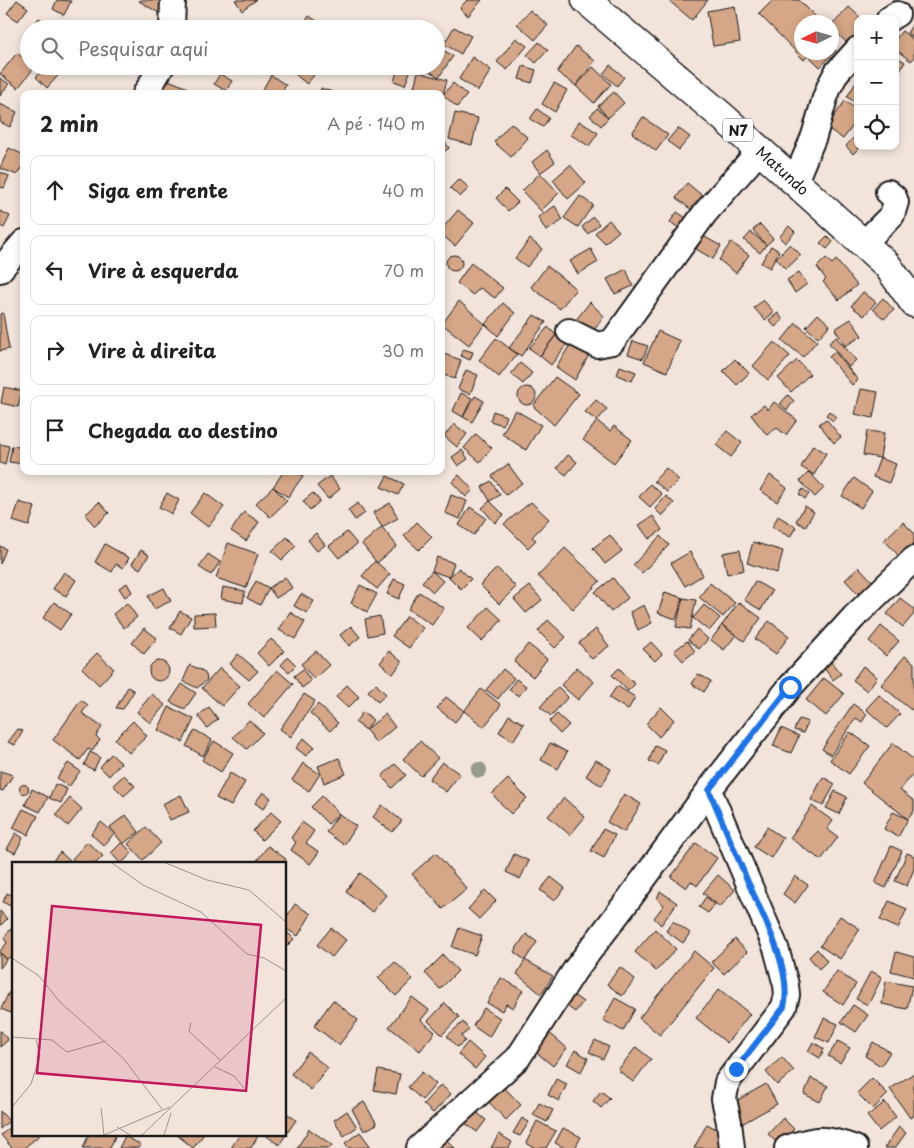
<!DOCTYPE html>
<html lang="pt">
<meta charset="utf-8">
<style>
:root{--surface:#fff;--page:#f2f2f2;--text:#222;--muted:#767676;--line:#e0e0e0}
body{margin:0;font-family:"Playpen Sans",sans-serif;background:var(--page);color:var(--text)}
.controls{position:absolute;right:15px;top:15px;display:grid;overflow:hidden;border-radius:10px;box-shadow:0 2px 8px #0003}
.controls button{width:45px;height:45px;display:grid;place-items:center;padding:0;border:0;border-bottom:1px solid var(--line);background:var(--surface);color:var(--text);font:25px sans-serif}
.compass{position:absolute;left:794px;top:15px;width:45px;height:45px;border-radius:50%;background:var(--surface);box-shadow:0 2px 8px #0003;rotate:265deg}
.stop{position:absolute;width:15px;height:15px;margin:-11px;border:4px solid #1a73e8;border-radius:50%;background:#fff}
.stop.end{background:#1a73e8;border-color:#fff;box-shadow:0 1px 5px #0008}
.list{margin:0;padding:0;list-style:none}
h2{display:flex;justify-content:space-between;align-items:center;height:65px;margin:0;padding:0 20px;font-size:21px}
h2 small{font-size:16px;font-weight:400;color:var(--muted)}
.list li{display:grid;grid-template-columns:32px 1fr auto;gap:15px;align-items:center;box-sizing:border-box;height:70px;margin:0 10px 10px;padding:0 10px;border:1px solid var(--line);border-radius:10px}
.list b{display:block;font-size:19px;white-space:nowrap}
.list em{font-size:16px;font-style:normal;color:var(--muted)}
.icon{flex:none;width:28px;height:28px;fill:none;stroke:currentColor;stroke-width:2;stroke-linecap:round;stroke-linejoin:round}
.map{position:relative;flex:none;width:914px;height:1148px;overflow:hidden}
.search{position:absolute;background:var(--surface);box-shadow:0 2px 8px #0003;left:20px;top:20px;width:425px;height:55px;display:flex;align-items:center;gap:12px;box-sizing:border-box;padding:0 18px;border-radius:28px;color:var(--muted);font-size:19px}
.panel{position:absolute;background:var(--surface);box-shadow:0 2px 8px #0003;left:20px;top:90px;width:425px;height:385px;border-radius:10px}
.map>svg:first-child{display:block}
.building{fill:#d5a687;stroke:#1c1c1c}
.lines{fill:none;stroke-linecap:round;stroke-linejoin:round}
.minor-casing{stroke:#1c1c1c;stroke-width:28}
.primary-casing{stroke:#1c1c1c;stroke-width:31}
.minor{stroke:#fff;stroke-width:24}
.primary{stroke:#fff;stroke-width:28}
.tree{fill:#969b8c}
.route{stroke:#1a73e8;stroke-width:6}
.labels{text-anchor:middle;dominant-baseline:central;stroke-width:4;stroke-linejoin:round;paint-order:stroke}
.shield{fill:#fff;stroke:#606060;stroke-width:1}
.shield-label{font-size:14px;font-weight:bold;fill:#1c1c1c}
.street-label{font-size:15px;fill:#1c1c1c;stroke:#fff}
.inset-road{fill:none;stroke:#9c948f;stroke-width:1}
.view{fill:#c2185b;fill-opacity:0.15;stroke:#c2185b;stroke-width:2.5}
.inset-edge{fill:none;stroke:#1c1c1c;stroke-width:2.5}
</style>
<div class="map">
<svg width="914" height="1148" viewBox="0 0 914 1148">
<rect width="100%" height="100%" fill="#f2e4db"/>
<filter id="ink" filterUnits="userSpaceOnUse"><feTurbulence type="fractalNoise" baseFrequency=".02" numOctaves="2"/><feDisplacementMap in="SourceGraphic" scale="10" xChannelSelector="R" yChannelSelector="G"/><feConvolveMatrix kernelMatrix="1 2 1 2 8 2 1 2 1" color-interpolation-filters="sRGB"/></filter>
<g filter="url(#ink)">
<path class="building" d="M17,0L28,8L18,21L7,13Z
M57,0L71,1L64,15L53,9Z
M140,0H166L159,13L139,1Z
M235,0H256L242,10Z
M467,0H482L468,16L460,8Z
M668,0H708L692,20Z
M773,0H799L821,22H802V52H832V47L836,51L820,67L808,55L804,60L759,14Z
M735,6L740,42L713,46L707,11Z
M849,7L862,19H858V33L848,44L832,28V25Z
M530,10L548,25L535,40L517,24Z
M309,16L320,23L317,29H301Z
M39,18L54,29H31Z
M205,22L215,29H200Z
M914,22V38L907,33Z
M454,27L471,36L461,54L444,44Z
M902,31L914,40V58L911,61L895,49V40Z
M516,38L527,46L507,70L497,62Z
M539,42L548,50L536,63L527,55Z
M436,46L453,56L439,77L422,67L436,66Z
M576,46L595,61L576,86L557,72Z
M17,53L29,63V66L34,68L18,88L0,74Z
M895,56L905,62L895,78Z
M472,57L491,70L478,91L459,79Z
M610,65L624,77L617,86L603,74Z
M46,66H61L64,69L47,88L36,77Z
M70,66H84L80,72Z
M270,66H286L282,73Z
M302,66H321L307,84L296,75Z
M399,66L411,69L405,85L394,81Z
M523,66L536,70L532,83L519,79Z
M593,67L611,84L594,103L576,86Z
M418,72L447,80L443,95L414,87Z
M220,74L232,81L226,91L214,84Z
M271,75L286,85L281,94H260Z
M161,77L188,88L186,94H154Z
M0,78L9,84L0,96Z
M858,79V104L847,97Z
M453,83L467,95L457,107L443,95Z
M554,83L567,90L555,112L542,104Z
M321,88L335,93V94H319Z
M614,92L624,103L608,118L598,106Z
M845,101L858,111V119L843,139L826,127Z
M0,104L17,112L10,127L0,122Z
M597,108L608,118L601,126L590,116Z
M537,109L549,118L543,127L530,119Z
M455,113L478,118L472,145L449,139Z
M643,117L668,135L656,151L632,133Z
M579,121L598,133L589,146L571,135Z
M511,123L528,138L511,157L494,142Z
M678,128L690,137L679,150L667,141Z
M441,136L449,148L441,154Z
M855,136L858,139V146H861L853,154L846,146Z
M9,148L24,155V169L21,168L17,175L0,168Z
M547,150L555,162L540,173L532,162Z
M570,165L586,183L568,199L553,180Z
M0,172L9,176L4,188L0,187Z
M540,173L559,193L541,211L522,191Z
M459,179L469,188L460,197L450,188Z
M687,183L704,197L693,211L676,198Z
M505,189L518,202L508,211L496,198Z
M580,196L593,205L578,227L564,218Z
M555,206L563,220L546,231L538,217Z
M458,210L474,223L455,246L441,234V230Z
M0,211L10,216L4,228L0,226Z
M677,212L686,218L679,228L670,222Z
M593,217L599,224L588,234L582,227Z
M609,220L619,231L605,243L595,233Z
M760,224L773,239L766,245L753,230Z
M789,226L795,232L785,243L779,237Z
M751,232L766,245L760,253L744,240Z
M703,236L721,246L713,259L696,249Z
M827,236L833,242L827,249L820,243Z
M530,239L542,249L527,267L515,258Z
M731,242L749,255L736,273L719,260Z
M790,244L801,255L786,269L776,258Z
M771,246L779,251L770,268L761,263Z
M591,249L598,262L578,274L570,261Z
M446 263a8 8 0 1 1 16 0a8 8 0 1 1-16 0Z
M826,258L832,264L836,260L857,285L839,300L823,282L826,279L817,267Z
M471,263L503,288L495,298L480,288L473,295L457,283Z
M547,266L576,289L560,309L531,287Z
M626,269L633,286L615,294L607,279Z
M799,272L807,284L795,293L787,280Z
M863,292L876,302L864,316L851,306Z
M883,298L894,310L884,319L873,309Z
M763,300L774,312L765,320L754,308Z
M459,301L485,324L469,345L442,324Z
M590,302L604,316L590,336L576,320Z
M503,303L515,313L498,336L485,324Z
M3,313L9,349L0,351V314Z
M778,313L783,320L775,327L769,320Z
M818,314L830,325L818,338L806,327Z
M534,315L546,322L521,356L509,348Z
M851,319L862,336L845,346L835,329Z
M796,323L817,341L803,357L782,340Z
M548,327L556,335L540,356L529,348Z
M658,331L680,341L667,372L644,362Z
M556,335L567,344L551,365L540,356Z
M836,337L856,360L849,367L829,343Z
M496,338L517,354L499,377L479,360Z
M633,341L648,346L643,359L628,354Z
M774,342L790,356L768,380L753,366Z
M570,345L589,355L575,380L556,367Z
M463,349L473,352L470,360L461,356Z
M835,352L858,380L852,385L829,357Z
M441,353L461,360L455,379L441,374Z
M735,359L749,373L737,385L723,371Z
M797,360L810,374L791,392L778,378Z
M520,363L532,373L523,384L511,374Z
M620,366L636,372L632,381L617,375Z
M466,370L478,375L470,394L458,389Z
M555,377L579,394L554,425L533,406Z
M4,387L22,391L18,407L1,403Z
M518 396a9 9 0 1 1 18 0a9 9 0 1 1-18 0Z
M861,389L878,392L873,418L855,414Z
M461,393L472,398L463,417L453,411Z
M788,395L794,401L787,410L780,404Z
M475,396L484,401L472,422L463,417Z
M596,400L607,409L597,421L585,412Z
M774,402L797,420L786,435L777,428L767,435L751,415L764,405L768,410Z
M515,410L541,425L526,450L502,434Z
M493,411L506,416L503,425L490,421Z
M829,411L836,417L833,421L826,415Z
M826,419L841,437L834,443L819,424Z
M597,421L610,431L614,426L632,440L614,463L583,440Z
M454,424L467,434L457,447L444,436Z
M727,431L742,443L731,457L716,445Z
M867,431L884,433L880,458L863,455Z
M476,434L492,448L480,462L464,448Z
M0,444L9,446L5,465L0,463Z
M813,445L826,453L814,475L801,467Z
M12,446L24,448V464L9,462Z
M462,450L468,459L458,466L452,457Z
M568,455L577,462L566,475L557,468Z
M880,458L896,464L889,483L873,477Z
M508,464L522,483L506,495L492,476Z
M666,468L679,480L667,492L654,481Z
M284,471H296L303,476L288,497L273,487Z
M809,472L824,488L815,497L800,481Z
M459,475L473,490L466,497L452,482Z
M770,475L787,488L777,502L760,490Z
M330,476L340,489L328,499L317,486Z
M387,476L404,484L398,495L381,487Z
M854,478L872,491L861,508L842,496Z
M491,481L500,495L490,501L482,487Z
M650,484L662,494L650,507L639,497Z
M273,487L287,501L270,517L256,503Z
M803,489L809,494L805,499L799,494Z
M167,493L179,500L172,514L159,507Z
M205,493L224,507L208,527L190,513Z
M313,493L320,501L310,510L303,501Z
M451,495L467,501L460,519L445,513Z
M666,496L674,503L662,516L655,509Z
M490,501L504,515L495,523L482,508Z
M19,502L35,507L29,526L13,521Z
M99,502L109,513L95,526L85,515Z
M531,502L549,519L532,537L536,540L528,548L504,524Z
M358,503L365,513L355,520L348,510Z
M390,503L398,518L382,527L373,513Z
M805,506L814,512L805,527L796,521Z
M470,507L486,518L474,535L459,525Z
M244,512L259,522L246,541L231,531Z
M653,516L662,530L649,539L639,525Z
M778,516L796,527L790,537L772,527Z
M417,522L432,537L419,550L404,536Z
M903,522L914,533V543L900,557L884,540Z
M382,527L397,546L377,563L362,544Z
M347,532L357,544L339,558L329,546Z
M316,533L325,545L317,551L308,540Z
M610,535L622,551L605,564L593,548Z
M660,536L669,545L642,573L633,565Z
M287,537L296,546L282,560L272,551Z
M753,542L783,551L777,573L747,563Z
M228,543L258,554L246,588L216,578Z
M105,544L129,558L123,568L116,564L112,572L95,562Z
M0,546L6,549L0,564Z
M565,548L600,581L573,609L538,576Z
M141,550L149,555L140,569L132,564Z
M740,550L744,570L727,574L723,553Z
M690,552L703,575L685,586L671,563Z
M208,554L220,562L211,575L199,567Z
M437,557L454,563L449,577L432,571Z
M375,561L390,574L377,589L362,576Z
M859,567L873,582L859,595L845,580Z
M459,568L471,579L461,589L449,577Z
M497,568L516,587L499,604L480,585Z
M432,571L443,581L433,592L422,582Z
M64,572L76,580L66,596L53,589Z
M285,577L292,588L276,598L269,588Z
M613,578L628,598L611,612L595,592Z
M394,579L405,584L399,599L387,594Z
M256,581L269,588L260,605L247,598Z
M755,581L772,591L761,610L744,600Z
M127,583L132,592L125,597L119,588Z
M710,583L735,603L723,617L699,597Z
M360,585L377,594L367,612L351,603Z
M530,586L542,600L526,613L514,599Z
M223,587L245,591L243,603L221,599Z
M164,588L171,601L154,609L148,596Z
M419,592L444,608L432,625L408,609Z
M665,592L683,598L676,619L658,613Z
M301,594L314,601L307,613L294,606Z
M683,598L696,600L690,629L676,627Z
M900,598L914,609V614L903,627L887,614Z
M54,602L71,614L60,630L43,618Z
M739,602L761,618L744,641L722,625Z
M127,603L137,617L124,628L113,614Z
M644,605L652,623L638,630L630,612Z
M704,605L720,618L709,631L693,618Z
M488,607L502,620L482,641L468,628Z
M180,611L191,617L181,634L170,628Z
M290,612L305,622L295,639L279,630Z
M215,613L216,626L194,627V614Z
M380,616L383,633L368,636L365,619Z
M407,616L423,628L409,648L392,636Z
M548,620L566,637L555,648L538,631Z
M769,621L789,636L776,654L755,639Z
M722,625L736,635L724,650L711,640Z
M351,626L360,637L349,646L340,635Z
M881,626L899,641L886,656L869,641Z
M144,628L157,638L144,654L132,643Z
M596,629L609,646L592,659L579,643Z
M697,629L708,639L699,649L688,640Z
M271,639L284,651L269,666L257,653Z
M687,641L695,651L683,661L674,651Z
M651,642L662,654L655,661L643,649Z
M528,644L547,659L533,677L514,662Z
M316,651L329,665L314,679L301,664Z
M389,651L402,662L393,674L380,663Z
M97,653L114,669L99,685L82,668Z
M238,654L258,671L249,680L230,664Z
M905,656L914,663V706L911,710L881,685Z
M288,657L296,665L289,672L281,665Z
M149 671a10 10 0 1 1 20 0a10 10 0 1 1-20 0Z
M831,662L841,674L833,680L824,668Z
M190,665L203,671L206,675L207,680L197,688L183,681Z
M863,666L877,677L867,691L853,680Z
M577,667L594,682L578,700L561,685Z
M220,668L240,686L222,706L202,688Z
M619,668L635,684L628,691L612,675Z
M303,669L311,681L302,688L294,676Z
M503,669L514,678L498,699L486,690Z
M277,670L293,684L264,718L248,704Z
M698,674L711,681L704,692L692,684Z
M824,678L844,694L826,716L806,700Z
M516,679L526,686L519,696L509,690Z
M182,684L196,693L185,709L170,702Z
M376,684L386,694L378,702L368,691Z
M347,685L359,697L348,708L336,697Z
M617,686L635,697L628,710L609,698Z
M128,687L134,691L123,709L116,708Z
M558,687L568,697L551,716L540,707Z
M481,689L501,705L484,727L464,711Z
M152,694L165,705L150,723L137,712Z
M304,694L315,701L291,737L280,729Z
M879,695L900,714L887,728L866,709Z
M446,697L464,711L455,722L437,708Z
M81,700L88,705L82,713L102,727L96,736L100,740L92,751L88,749L80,760L53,740Z
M318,704L338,723L330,731L310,713Z
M853,704L867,714L862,722L856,718L831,755L822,749Z
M169,707L194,719L183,742L158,730Z
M209,707L218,719L207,728L198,716Z
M661,707L674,720L659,737L646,724Z
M363,712L373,720L366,730L355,722Z
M385,714L395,727L376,743L366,730Z
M557,714L569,725L560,734L549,722Z
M509,715L524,724L513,741L499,732Z
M799,719L808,722L803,733L794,730Z
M249,720L263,733L247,749L233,737Z
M133,721L147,736L129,753L115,739Z
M781,728L799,736L791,753L773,746Z
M18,729L23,731L15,745L8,742Z
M195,730L212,740L203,756L186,746Z
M850,732L870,746L849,774L830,760Z
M304,738L314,747L306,756L296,748Z
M214,741L233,753L221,772L202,760Z
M420,741L438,758L421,776L403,759Z
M550,743L567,752L558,769L541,760Z
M893,743L914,760V773L900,790L914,801V811L908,819L862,783Z
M655,745L665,750L658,765L649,761Z
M90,752L100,757L94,770L84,765Z
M111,754L121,763L109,776L100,767Z
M339,758L346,774L324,783L318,766Z
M596,760L611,769L602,786L586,776Z
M442,762L460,774L446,792L429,779Z
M68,763L80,771L69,787L57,778Z
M303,763L320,774L309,791L292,780Z
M395,764L406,775L392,788L382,776Z
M0,771L13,775L3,791L0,790Z
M230,773L245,782L231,806L216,798Z
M124,775L135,786L124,796L113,785Z
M823,777L835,784L823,806L811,800Z
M508,779L527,798L511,814L492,794Z
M55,784L67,789L61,803L49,798Z
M19.5 789a4.5 4.5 0 1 1 9 0a4.5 4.5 0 1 1-9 0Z
M32,789L48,797L40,812L25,805Z
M835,791L847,797L839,814L826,808Z
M263,792L271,798L263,809L255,803Z
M624,794L641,804L624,832L607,822Z
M181,795L189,812L170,820L162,804Z
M322,796L339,814L328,824L311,807Z
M70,798L82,809L68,826L56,815Z
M564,798L585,817L570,835L548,816Z
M382,805L402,821L392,832L373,817Z
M812,806L833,821L827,829L838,837L821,860L790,838Z
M23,809L38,816L28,835L13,828Z
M271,812L281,821L262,840L253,831Z
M893,812L908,819L898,837L884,829Z
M339,814L356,826L344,845L326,832Z
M126,815L139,832L123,844L110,827Z
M101,822L114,833L104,846L91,834Z
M302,822L314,831L306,843L319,852L310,864L291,850L296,842L291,838Z
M146,827L161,843L143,860L128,844Z
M767,827L783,838L771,858L754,847Z
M603,829L615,835L604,858L591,851Z
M16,833L23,838L15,853L7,849Z
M87,842L103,856L96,863H77L72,859Z
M122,842L132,853L122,863H120L111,853Z
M696,843L717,858L697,886L691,881L686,888L671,877Z
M268,846L286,859L283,863H255Z
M891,846L902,851L886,888L875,883Z
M60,852L70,861L69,863H51Z
M436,853L467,889L443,909L412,874Z
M907,853L914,856V869L907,886L895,881Z
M514,854L529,861L520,879L506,872Z
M360,873L386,895L372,912L346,891Z
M718,875L735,890L720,907L703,893Z
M795,876L808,885L795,903L783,894Z
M551,877L565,888L554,901L540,890Z
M485,890L496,901L479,919L468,909Z
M660,891L677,903L661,925L654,918L664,905L657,899Z
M7,893L14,896L12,907L3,902Z
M706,897L715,904L708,913L699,907Z
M889,901L907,909L898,928L880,920Z
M295,904L311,914L298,936L285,928V919Z
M0,911L7,919L0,926Z
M840,916L860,929L840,959L820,946Z
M673,921L690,933L683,943L666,931Z
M14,925V954L7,959L0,953V951L7,943L4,938Z
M331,928L346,940L332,957L317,945Z
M459,928L482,936L475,955L452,947Z
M655,929L676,949L656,971L635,952Z
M285,930L294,939L285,948Z
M526,934L537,942L525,960L514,952Z
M735,939L747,952L724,974L711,962Z
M817,949L827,961L819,969L809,957Z
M694,951L714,968L660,1035L639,1018Z
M896,952L914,957V977L891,971Z
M0,953L7,959L0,968Z
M443,955L458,971L440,989L425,973Z
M525,960L553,976L541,994L517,974Z
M395,962L413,979L396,996L378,978Z
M620,967L635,979L622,996L607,984Z
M837,971L856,984L843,1005L823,992Z
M871,971L882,977L868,1005L856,999Z
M501,978L523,990L513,1008L506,1004L502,1011L487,1003Z
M886,981L912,986L907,1009L882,1004Z
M719,989L750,1014L727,1043L696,1018Z
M568,991L583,1002L575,1012L560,1001Z
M9,992L14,995V1006L11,1013L1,1009Z
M412,997L429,1010L421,1020L435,1032L420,1051L389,1027Z
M615,998L635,1009L623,1031L603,1020Z
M333,1000L358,1020L339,1045L314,1026Z
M445,1003L459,1017L442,1035L428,1021Z
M853,1005L868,1015L856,1032L841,1022Z
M484,1008L500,1018L489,1037L473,1026Z
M824,1018L838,1024L829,1043L815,1037Z
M463,1022L469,1030L461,1036L465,1041L457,1047L447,1036Z
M546,1030L567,1048L553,1066L531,1048Z
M1,1031L8,1040L0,1047V1031Z
M595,1040L609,1047L603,1059L589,1052Z
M838,1041L850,1048L840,1063L828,1056Z
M468,1042L485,1057L475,1069L458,1054Z
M813,1042L824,1049L820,1058L808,1051Z
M873,1042L890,1052L881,1066L865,1056Z
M636,1047L651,1059L633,1082L618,1070Z
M575,1050L588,1058L581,1072L567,1064Z
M308,1052L328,1068L311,1090L291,1074Z
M782,1057L794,1071L777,1085L766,1072Z
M378,1070L400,1074L396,1094L374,1090Z
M422,1072L436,1084L422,1100L408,1087Z
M914,1073V1116L910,1118L890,1089Z
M811,1078L828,1086L820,1102L804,1094Z
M872,1078L888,1094L873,1109L857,1093Z
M556,1079L567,1084L559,1101L548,1095Z
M500,1083L521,1105L506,1120L485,1098Z
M766,1084L777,1104L740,1125L729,1105Z
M441,1085L451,1094L433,1113L423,1104Z
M601,1091L610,1098L601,1108L593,1101Z
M364,1102L377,1124L364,1131L352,1109Z
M885,1102L896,1117L879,1131L867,1116Z
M539,1103L553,1110L547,1122L533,1115Z
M0,1111L9,1121L0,1129Z
M347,1111L357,1127L344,1136L334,1120Z
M475,1111L486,1120L477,1132L465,1123Z
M285,1112L296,1120L279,1145L264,1134H285Z
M522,1118L529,1122L520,1136L513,1133Z
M783,1118L794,1129L779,1145L768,1134Z
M537,1121L556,1131L546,1148H535L526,1143Z
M14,1124V1134H41L24,1148H12L1,1135Z
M707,1124L731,1137L725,1148H694Z
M899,1127L906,1133L895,1148H884Z
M563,1128L581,1137L575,1148H565L555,1143Z
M309,1129L332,1145L330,1148H297Z
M360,1132L371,1147L349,1148L345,1143Z
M89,1134H116L110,1148H83Z
M176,1134H204L193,1148Z
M240,1134H255L258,1136L251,1148H231Z
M499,1134L512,1142L509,1148H491Z
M125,1136L141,1145L139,1148H119Z
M443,1137L455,1148H433Z"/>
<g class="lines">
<g class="minor-casing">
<path id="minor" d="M889,19L897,14
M172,29L173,0
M145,94L162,66
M795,181L814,136L825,98L830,85L837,72L858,49
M863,244L892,215L896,202L894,197L888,192
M0,270L24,242
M569,331L597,345L612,342L705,213L760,150
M709,790L776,948L786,985L787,995L784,1007L727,1082L724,1099L729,1122L732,1148
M419,1148L518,1058L575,970L629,899L709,790L790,687L854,617L914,559
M787,1148C817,1137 825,1137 855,1148"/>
</g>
<g class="primary-casing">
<path id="primary" d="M586,0L724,118L887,265L914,303"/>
</g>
<use href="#minor" class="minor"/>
<use href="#primary" class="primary"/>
</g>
<circle class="tree" cx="479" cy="770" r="8"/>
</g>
<g class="lines" filter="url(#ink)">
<path class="route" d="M736,1069L784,1007C793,971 763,916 748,882C735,851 722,821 709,790L790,687"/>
</g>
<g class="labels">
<rect class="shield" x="723" y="118.5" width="30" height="23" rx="4"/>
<g class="shield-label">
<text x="738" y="130">N7</text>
</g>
<g class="street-label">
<text transform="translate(783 170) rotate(42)">Matundo</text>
</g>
</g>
<g transform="translate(12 862)">
<rect width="274" height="274" fill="#f2e4db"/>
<path class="inset-road" d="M100,1L131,23L189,50L235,92L252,96L274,109M154,1L195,18L237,28L274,60M0,96L27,114L48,140L111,196L150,247M179,161L177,169L209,199M0,175L40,178L55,190L94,179M203,205L222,214L232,226M0,245L19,222L28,194L24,178M89,246L92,273M105,265L118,273M92,273L158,245M130,273L274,136M152,273L159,251"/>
<path class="view" d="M40,44L249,63L234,229L25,211Z"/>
<rect width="274" height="274" class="inset-edge"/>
</g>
</svg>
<div class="controls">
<button>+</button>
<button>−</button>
<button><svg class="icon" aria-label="locate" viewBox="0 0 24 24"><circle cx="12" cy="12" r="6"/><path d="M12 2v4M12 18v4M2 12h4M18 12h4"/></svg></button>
</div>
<svg class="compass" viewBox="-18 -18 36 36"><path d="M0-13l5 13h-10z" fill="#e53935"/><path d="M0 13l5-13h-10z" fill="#767676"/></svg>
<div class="stop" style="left:790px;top:687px"></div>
<div class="stop end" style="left:736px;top:1069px"></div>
<div class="search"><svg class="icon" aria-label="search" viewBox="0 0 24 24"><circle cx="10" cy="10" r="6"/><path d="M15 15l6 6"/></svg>Pesquisar aqui</div>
<section class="panel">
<h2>2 min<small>A pé · 140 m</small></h2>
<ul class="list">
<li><svg class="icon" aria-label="ahead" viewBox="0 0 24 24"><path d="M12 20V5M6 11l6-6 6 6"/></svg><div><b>Siga em frente</b></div><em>40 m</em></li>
<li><svg class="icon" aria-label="left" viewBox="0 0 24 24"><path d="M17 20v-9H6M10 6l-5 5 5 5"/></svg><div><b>Vire à esquerda</b></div><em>70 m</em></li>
<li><svg class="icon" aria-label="right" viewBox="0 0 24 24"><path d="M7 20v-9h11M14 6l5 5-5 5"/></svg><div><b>Vire à direita</b></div><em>30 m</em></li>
<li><svg class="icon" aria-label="arrive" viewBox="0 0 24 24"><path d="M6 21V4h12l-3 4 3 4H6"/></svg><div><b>Chegada ao destino</b></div></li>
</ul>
</section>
</div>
